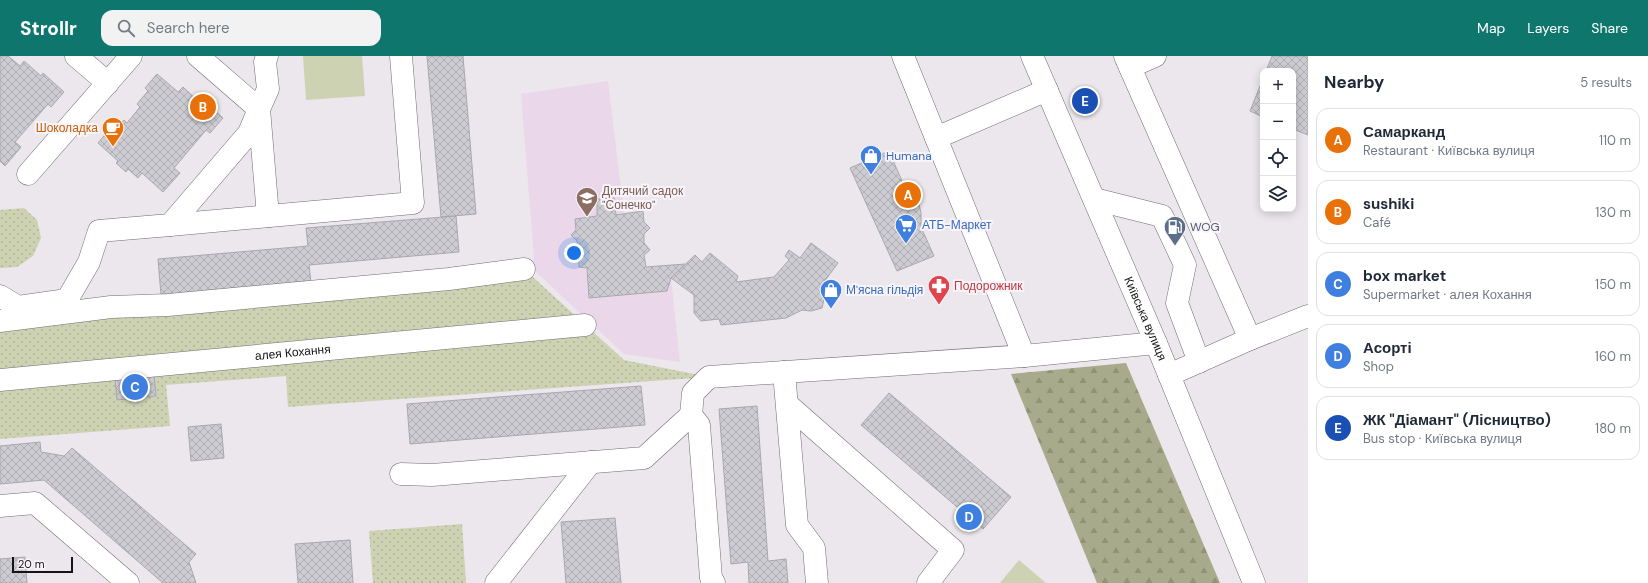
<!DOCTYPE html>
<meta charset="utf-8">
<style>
:root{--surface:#fff;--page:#f2f2f3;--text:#1f2937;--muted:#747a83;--line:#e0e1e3;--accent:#0f766e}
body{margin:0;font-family:"DM Sans",sans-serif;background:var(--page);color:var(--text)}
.controls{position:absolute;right:12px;top:12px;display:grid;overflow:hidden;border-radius:8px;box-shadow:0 2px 10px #0003}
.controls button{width:36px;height:36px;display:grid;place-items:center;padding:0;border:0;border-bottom:1px solid var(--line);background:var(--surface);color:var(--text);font:20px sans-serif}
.scale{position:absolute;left:12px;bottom:10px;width:61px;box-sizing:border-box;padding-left:4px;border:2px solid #151315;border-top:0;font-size:11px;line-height:14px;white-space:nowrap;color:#151315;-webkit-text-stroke:3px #f9f4f9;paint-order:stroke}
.you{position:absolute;left:574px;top:197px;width:14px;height:14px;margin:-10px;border:3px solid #fff;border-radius:50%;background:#1a73e8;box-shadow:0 0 0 6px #1a73e833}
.badge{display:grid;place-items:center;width:26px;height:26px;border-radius:50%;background:var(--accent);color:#fff;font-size:13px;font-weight:700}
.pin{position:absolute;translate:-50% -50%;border:2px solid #fff;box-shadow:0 1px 4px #0006}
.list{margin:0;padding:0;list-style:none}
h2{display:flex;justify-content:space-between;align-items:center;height:52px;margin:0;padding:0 16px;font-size:17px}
h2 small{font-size:13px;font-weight:400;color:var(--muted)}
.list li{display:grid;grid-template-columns:26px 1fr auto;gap:12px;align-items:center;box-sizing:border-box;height:64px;margin:0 8px 8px;padding:0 8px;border:1px solid var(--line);border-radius:12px}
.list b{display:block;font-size:15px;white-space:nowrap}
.list p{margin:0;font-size:13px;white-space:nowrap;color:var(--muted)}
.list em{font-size:13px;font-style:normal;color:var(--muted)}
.icon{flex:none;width:22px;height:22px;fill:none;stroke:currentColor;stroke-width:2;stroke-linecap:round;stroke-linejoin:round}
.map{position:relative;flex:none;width:1308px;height:527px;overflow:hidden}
header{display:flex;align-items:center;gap:24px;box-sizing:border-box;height:56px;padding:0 20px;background:var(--accent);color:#fff}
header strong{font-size:19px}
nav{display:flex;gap:22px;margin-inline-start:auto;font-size:14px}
.search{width:280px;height:36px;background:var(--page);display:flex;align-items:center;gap:10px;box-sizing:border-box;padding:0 14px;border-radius:12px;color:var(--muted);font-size:15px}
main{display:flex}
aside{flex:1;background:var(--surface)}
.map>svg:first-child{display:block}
.education{fill:#ead8ea}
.forest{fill:url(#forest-firs)}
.park{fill:url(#park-dots)}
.pitch{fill:#cdd2b3}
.building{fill:url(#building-cross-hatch);stroke:#a8a8ad}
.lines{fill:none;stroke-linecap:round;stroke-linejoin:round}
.minor-casing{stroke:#706c71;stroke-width:23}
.major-casing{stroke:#706c71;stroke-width:23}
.minor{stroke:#fff;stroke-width:22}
.major{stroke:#fff;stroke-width:22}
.labels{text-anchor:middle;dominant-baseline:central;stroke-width:4;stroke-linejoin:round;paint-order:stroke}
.food-label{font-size:12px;fill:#c56008;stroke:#f9f4f9;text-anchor:end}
.shop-label{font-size:12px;fill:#366cbe;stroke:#f9f4f9;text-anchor:start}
.education-label{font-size:12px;fill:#785e54;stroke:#f9f4f9;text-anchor:start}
.service-label{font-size:12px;fill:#4e5e75;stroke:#f9f4f9;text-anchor:start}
.health-label{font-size:12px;fill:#be3a42;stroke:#f9f4f9;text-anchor:start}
.street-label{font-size:12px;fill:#151315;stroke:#f9f4f9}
</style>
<header>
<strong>Strollr</strong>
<div class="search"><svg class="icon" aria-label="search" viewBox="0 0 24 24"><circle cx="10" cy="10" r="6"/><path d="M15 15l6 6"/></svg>Search here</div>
<nav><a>Map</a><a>Layers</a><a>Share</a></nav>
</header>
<main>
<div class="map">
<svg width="1308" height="527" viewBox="0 0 1308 527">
<defs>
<pattern id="forest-firs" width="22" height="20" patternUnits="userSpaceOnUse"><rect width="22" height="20" fill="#a7ab8b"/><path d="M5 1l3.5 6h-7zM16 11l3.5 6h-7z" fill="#8f9277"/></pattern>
<pattern id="park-dots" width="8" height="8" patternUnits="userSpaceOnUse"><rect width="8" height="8" fill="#cdd2b3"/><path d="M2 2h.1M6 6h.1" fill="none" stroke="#afb399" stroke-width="1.8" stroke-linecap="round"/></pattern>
<pattern id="building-cross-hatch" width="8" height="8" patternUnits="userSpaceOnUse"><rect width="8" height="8" fill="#cdccd2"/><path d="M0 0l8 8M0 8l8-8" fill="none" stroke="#afaeb3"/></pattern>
</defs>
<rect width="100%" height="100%" fill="#ebe7ec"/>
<path class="education" d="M608,25L624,158L644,166L650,172L644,178V187L650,194L644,199L646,211L685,208L671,222L680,306L624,298L535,215L521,38Z"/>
<path class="forest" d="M1126,307L1220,527H1097L1011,318Z"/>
<path class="park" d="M24,152L37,164L41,182L33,200L17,211L0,212V154Z
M524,213L624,304L709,321L288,351L286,320L166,329L170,370L0,383V265Z
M462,468L466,527H373L369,475Z"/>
<path class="pitch" d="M303,0H362L365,40L306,44Z
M1019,504L1046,527H1000Z"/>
<path class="building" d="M0,0H8L20,10L24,5L41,20L43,17L64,36L51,51L48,48L15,86L21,91L5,110L0,105Z
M427,0H463L476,158L441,161Z
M1272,0H1308V79L1293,73V15H1266Z
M157,18L178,36L183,31L199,46L202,43L223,62L210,77L206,74L174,112L180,117L163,136L142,117L138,122L128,113L126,116L116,107L118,105L98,87L108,75L111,78L124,64L127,67L140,51L137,48L148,35L145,32Z
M1263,23V61L1250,55Z
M889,95L902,125L914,138L919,148L921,157V171L934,200L897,215L850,112Z
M614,142L616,159L643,155L644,166L650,172L644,178V187L650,194L644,199L646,211L685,208L671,222L667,235L589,242L587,212L579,211V204L573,200L578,195L577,185L571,179L576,174L575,163L597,160V143Z
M456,160L459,196L309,209L311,226L161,239L158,203L308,190L306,172Z
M811,187L838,207L821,230L824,243L822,252L811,255L802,254L786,262L721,269L719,263L701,265L694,257V239L671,222L695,199L702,206L710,197L738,220L736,226L774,221L789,204L785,200L789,194L800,202Z
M154,319L156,340L117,344L115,323Z
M641,330L645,369L410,388L407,348Z
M889,337L1011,441L983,473L861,369Z
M757,350L768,505L786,503L788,527H749L748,506L731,508L719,353Z
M221,368L224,402L191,405L188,371Z
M40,386L41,396L64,400L72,392L196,498L189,506L196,527H163L44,424L0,428V390Z
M615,462L621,527H566L561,466Z
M350,484L353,527H298L295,488Z
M25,501L27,527H0V503Z"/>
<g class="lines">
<g class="minor-casing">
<g id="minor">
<path d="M76,0L108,27"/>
<path d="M267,0L265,6L268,33L259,53L268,160"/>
<path d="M903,0L1024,300"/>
<path d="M1125,0L1250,283"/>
<path d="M1130,11L1155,0"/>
<path d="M936,82L1047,34"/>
<path d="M28,118L131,0"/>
<path d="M1094,143L1162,160L1185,209L1177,247L1199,306"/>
<path d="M170,169L413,147L401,0"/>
<path d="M0,240L18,251L67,244L89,206L99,175L170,169L249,77L259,53L198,0"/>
<path d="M0,265L111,251L168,249L449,223L524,213"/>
<path d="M784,316L797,469L814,492L817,527"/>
<path d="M1169,319L1250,283L1308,260"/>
<path id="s1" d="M0,324L585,269"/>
<path d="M788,349L953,494L928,527"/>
<path d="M401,418L432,419L644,402L691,359"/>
<path d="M0,450L35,447L128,527"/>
<path d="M496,527L591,406"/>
<path d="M714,527L711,522L699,369L691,359L693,337L709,321L1024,300L1156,287"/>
</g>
</g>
<g class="major-casing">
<g id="major">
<path id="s2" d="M1032,0L1156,287L1254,527"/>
</g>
</g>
<use href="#minor" class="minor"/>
<use href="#major" class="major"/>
</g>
<defs>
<g id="cafe-pin" transform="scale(1.15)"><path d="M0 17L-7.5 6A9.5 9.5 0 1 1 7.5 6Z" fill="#e8710a" stroke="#f9f4f9"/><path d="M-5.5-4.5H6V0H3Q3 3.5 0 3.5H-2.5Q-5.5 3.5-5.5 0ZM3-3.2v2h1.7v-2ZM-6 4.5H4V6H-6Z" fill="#fff"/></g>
<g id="shop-pin" transform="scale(1.15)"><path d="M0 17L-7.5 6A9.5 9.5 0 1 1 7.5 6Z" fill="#3f7fe0" stroke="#f9f4f9"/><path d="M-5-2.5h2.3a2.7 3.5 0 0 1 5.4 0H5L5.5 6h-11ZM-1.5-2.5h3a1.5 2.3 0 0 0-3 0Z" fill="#fff"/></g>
<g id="school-pin" transform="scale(1.15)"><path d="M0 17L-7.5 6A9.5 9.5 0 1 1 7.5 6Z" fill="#8d6e63" stroke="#f9f4f9"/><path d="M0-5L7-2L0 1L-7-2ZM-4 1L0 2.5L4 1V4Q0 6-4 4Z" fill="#fff"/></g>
<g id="supermarket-pin" transform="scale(1.15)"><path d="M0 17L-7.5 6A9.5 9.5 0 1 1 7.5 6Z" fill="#3f7fe0" stroke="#f9f4f9"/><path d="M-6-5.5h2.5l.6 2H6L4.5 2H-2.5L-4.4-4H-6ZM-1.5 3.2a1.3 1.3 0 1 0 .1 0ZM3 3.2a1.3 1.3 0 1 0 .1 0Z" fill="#fff"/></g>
<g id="fuel-pin" transform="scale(1.15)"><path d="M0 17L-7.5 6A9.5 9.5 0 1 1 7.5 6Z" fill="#5c6f8a" stroke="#f9f4f9"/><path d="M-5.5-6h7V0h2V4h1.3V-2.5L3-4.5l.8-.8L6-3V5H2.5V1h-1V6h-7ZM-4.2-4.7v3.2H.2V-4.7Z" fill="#fff"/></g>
<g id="pharmacy-pin" transform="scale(1.15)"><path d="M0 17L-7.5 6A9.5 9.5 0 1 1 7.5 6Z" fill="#e0444e" stroke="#f9f4f9"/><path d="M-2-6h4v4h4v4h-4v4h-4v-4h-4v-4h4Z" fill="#fff"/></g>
</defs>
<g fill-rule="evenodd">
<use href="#cafe-pin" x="113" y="72"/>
<use href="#shop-pin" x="871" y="100"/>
<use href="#school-pin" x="587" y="142"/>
<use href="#supermarket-pin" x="906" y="169"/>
<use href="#fuel-pin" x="1175" y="171"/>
<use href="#pharmacy-pin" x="939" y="230"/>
<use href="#shop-pin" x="831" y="234"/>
</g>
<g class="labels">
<g class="food-label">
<text x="98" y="72">Шоколадка</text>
</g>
<g class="shop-label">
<text x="886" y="100">Humana</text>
<text x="922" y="169">АТБ-Маркет</text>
<text x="846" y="234">М'ясна гільдія</text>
</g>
<g class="education-label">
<text x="602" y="135">Дитячий садок<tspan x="602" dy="14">"Сонечко"</tspan></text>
</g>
<g class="service-label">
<text x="1190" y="171">WOG</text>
</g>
<g class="health-label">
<text x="954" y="230">Подорожник</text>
</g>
<g class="street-label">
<text stroke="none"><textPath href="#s2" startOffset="286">Київська вулиця</textPath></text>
<text stroke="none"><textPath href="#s1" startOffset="294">алея Кохання</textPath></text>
</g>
</g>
</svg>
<div class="controls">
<button>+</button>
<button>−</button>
<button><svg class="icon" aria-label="locate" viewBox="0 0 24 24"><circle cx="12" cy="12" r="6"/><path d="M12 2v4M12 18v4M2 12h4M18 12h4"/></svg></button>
<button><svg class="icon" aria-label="layers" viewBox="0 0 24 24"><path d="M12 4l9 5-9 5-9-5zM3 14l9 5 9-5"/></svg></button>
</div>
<div class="scale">20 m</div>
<div class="you"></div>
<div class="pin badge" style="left:908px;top:139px;background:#e8710a">A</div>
<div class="pin badge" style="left:203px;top:51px;background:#e8710a">B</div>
<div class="pin badge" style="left:135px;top:331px;background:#3f7fe0">C</div>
<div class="pin badge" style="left:969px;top:461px;background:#3f7fe0">D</div>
<div class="pin badge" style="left:1085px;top:45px;background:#1a4fb4">E</div>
</div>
<aside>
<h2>Nearby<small>5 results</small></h2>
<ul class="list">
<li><span class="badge" style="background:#e8710a">A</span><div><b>Самарканд</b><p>Restaurant · Київська вулиця</p></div><em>110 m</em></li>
<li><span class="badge" style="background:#e8710a">B</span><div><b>sushiki</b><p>Café</p></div><em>130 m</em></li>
<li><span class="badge" style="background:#3f7fe0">C</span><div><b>box market</b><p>Supermarket · алея Кохання</p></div><em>150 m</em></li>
<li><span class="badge" style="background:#3f7fe0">D</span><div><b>Асорті</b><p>Shop</p></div><em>160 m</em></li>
<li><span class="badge" style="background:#1a4fb4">E</span><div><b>ЖК &quot;Діамант&quot; (Лісництво)</b><p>Bus stop · Київська вулиця</p></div><em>180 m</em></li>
</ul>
</aside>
</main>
